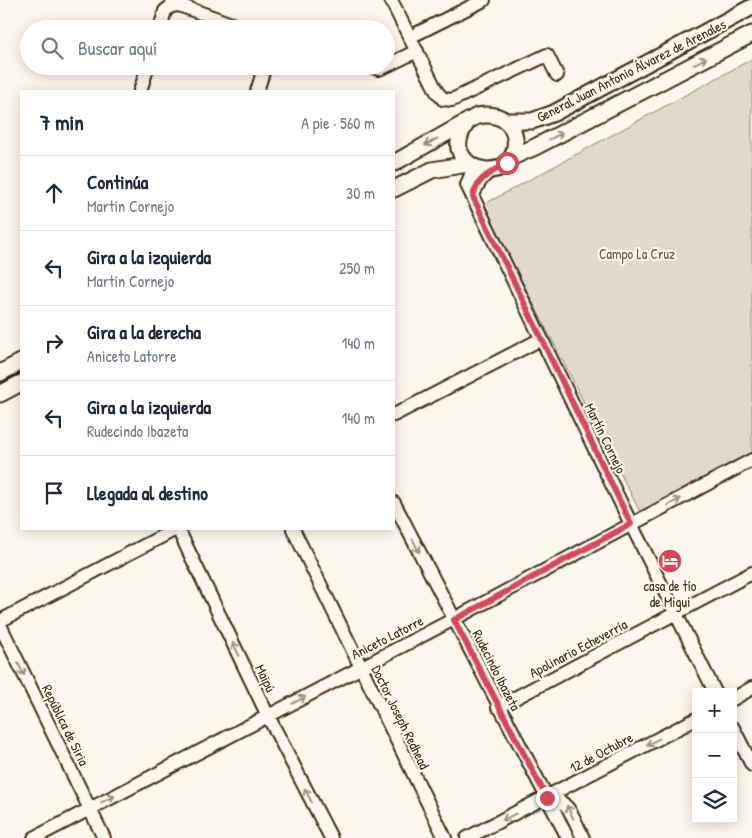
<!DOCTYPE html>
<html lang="es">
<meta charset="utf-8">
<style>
:root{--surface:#fff;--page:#f2f2f3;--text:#1f2937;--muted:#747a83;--line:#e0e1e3}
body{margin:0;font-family:"Patrick Hand",sans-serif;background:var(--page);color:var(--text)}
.controls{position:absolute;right:15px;bottom:15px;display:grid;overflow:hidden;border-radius:0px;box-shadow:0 2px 12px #0003}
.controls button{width:45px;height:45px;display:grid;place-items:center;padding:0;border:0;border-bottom:1px solid var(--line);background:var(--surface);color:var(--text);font:25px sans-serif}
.stop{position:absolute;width:15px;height:15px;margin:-11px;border:4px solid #d1495b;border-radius:50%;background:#fff}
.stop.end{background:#d1495b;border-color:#fff;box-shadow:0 1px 5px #0008}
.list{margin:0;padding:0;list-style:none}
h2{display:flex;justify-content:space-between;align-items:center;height:65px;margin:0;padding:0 20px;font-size:21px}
h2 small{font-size:16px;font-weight:400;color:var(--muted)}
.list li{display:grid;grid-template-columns:32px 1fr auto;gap:15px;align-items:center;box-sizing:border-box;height:75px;padding:0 20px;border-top:1px solid var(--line)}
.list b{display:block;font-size:19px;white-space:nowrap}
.list p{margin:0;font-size:16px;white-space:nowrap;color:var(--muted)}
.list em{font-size:16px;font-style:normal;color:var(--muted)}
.icon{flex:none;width:28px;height:28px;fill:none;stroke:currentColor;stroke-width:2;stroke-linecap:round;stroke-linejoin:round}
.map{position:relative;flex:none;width:752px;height:838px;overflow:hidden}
.search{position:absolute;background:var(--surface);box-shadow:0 2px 12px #0003;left:20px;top:20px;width:375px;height:55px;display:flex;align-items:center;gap:12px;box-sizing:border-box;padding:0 18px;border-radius:28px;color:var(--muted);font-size:19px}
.panel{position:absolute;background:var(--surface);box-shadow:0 2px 12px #0003;left:20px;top:90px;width:375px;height:440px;border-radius:0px}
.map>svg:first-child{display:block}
.green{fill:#dfd9ce;stroke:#8d8276}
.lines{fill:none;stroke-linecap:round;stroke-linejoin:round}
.minor-casing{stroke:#3b2a1e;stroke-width:16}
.major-casing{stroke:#3b2a1e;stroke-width:19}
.minor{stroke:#fbf7ec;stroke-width:12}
.major{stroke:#fbf7ec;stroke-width:15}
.oneway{stroke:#9b9085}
.route{stroke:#d1495b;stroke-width:6}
.labels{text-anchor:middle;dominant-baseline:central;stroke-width:4.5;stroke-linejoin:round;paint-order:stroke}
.street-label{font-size:14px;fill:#3b2a1e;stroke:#fbf7ec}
.park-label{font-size:14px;fill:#64564a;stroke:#fbf7ec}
.poi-label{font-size:14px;fill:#3b2a1e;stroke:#fbf7ec}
</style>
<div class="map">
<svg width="752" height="838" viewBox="0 0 752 838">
<rect width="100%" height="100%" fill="#fbf7ec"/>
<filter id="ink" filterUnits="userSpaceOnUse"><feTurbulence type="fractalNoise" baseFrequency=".02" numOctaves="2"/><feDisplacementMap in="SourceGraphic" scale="10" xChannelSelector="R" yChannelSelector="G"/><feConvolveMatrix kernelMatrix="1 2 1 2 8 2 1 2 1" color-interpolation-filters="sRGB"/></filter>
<g filter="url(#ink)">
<path class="green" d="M752,59V453L641,514L483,205Z"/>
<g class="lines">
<g class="minor-casing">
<path id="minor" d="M391,0L437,92L443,99L452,100L547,55L557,75
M160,29L165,11L171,6L179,5L245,29
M410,37L484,0
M369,66L379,69L386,66
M386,66L417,51
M140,91L148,66
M257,91L265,66
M474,167L467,185L631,524L715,692
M473,197C476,184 482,178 491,170
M394,415L541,339
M394,503L568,838
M178,529L268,716L331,838
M293,529L445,838
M0,621L176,529
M0,625L104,838
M733,699L752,688
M498,707L752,573
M733,728L752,765
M547,798C569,798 574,820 583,838
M34,838L454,619L752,460
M467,838L696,719"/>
</g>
<g class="major-casing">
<path id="major" d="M506,121H532L554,113L752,7
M512,157L535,147L752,34
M394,163L477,116C526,106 527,172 486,170C475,169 466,164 461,154C455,143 461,131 468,121
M394,189L432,170L468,164
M0,373L21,362
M0,394L21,383"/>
</g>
<use href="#minor" class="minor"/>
<use href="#major" class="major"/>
</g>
<defs><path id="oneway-shaft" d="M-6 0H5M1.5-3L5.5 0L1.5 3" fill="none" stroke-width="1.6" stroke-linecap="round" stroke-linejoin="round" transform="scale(1.25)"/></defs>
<g class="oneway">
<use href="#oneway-shaft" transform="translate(700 61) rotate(-28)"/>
<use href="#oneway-shaft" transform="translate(556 136) rotate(-28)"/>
<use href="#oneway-shaft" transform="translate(431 142) rotate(151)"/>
<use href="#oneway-shaft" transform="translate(674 502) rotate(-28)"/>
<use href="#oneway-shaft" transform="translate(416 546) rotate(63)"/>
<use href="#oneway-shaft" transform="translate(236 649) rotate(-116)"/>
<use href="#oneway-shaft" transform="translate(21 669) rotate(64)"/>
<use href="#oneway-shaft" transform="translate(299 700) rotate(-28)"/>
<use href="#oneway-shaft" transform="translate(653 742) rotate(152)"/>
<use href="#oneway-shaft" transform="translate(308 795) rotate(-117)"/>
<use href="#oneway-shaft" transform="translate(108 799) rotate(-27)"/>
<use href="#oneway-shaft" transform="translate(570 812) rotate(-117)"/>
<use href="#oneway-shaft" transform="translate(509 817) rotate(153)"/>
</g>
</g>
<g class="lines" filter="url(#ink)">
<path class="route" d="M507,163C491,173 477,177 473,197L631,524L454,620L547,798"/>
</g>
<defs>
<g id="hotel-disc" transform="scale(1.25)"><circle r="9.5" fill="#d1495b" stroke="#fbf7ec"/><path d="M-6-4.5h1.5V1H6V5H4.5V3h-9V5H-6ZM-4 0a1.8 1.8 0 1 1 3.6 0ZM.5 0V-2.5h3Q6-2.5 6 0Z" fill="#fff"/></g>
</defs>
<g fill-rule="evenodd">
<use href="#hotel-disc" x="670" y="561"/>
</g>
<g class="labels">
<g class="street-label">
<text transform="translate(631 70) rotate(-27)">General Juan Antonio Álvarez de Arenales</text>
<text transform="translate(606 438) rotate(64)">Martín Cornejo</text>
<text transform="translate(387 637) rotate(-27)">Aniceto Latorre</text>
<text transform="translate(578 648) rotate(-28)">Apolinario Echeverría</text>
<text transform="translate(497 670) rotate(63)">Rudecindo Ibazeta</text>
<text transform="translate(266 678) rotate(64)">Maipú</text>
<text transform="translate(401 717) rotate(64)">Doctor Joseph Redhead</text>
<text transform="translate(66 725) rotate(64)">República de Siria</text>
<text transform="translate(601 752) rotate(-28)">12 de Octubre</text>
</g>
<g class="park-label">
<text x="637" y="253">Campo La Cruz</text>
</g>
<g class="poi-label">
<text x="670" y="585">casa de tío<tspan x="670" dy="16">de Migui</tspan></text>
</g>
</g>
</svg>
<div class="controls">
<button>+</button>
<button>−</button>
<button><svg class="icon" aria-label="layers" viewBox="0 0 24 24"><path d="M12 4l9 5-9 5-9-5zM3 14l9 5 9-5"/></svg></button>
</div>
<div class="stop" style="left:507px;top:163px"></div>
<div class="stop end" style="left:547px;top:798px"></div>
<div class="search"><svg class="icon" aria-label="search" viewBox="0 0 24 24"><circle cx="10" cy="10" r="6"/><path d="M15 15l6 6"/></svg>Buscar aquí</div>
<section class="panel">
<h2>7 min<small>A pie · 560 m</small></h2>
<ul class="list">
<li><svg class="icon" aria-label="ahead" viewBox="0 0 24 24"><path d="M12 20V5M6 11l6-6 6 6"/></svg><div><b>Continúa</b><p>Martín Cornejo</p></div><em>30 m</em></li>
<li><svg class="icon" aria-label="left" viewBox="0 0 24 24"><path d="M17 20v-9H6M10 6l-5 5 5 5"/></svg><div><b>Gira a la izquierda</b><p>Martín Cornejo</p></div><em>250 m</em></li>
<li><svg class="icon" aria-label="right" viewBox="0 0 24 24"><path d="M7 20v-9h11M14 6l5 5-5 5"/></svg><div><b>Gira a la derecha</b><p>Aniceto Latorre</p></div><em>140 m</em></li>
<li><svg class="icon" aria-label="left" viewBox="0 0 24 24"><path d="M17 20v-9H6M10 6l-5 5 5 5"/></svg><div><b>Gira a la izquierda</b><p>Rudecindo Ibazeta</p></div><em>140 m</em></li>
<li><svg class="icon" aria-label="arrive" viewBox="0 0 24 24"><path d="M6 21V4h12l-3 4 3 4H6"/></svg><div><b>Llegada al destino</b></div></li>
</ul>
</section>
</div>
